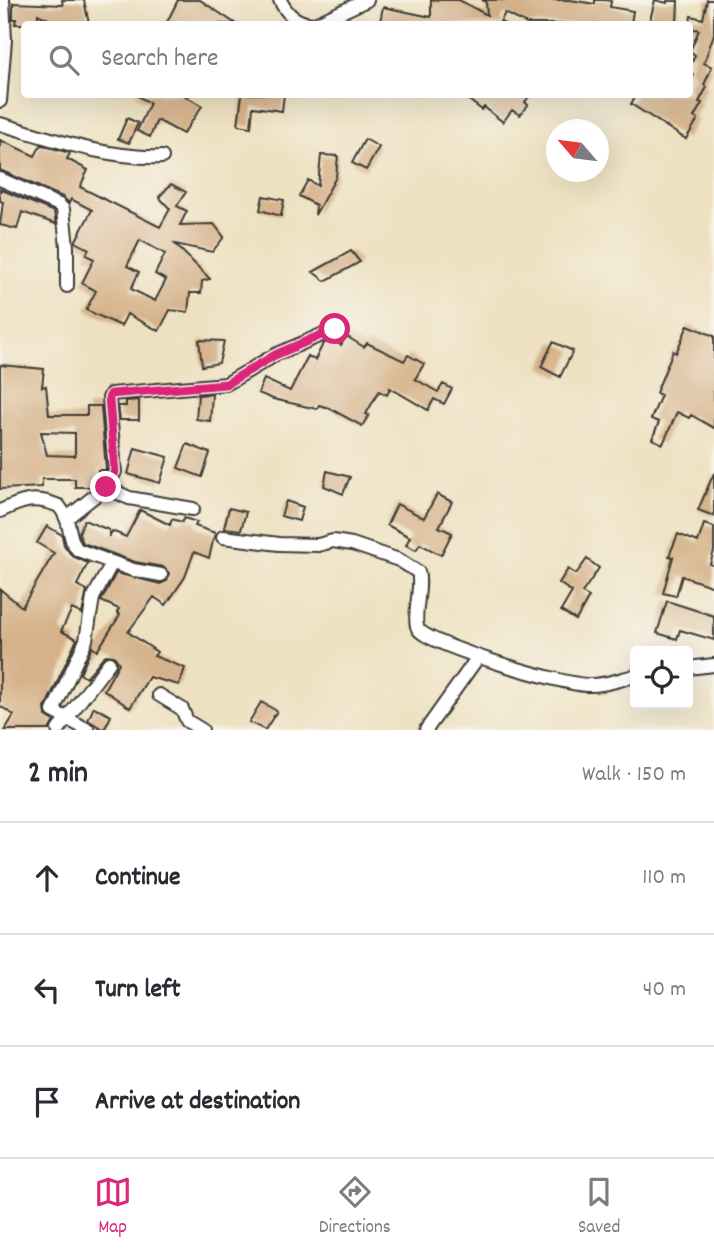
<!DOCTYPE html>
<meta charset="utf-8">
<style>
:root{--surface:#fff;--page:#f2f2f3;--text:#2b2b33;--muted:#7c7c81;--line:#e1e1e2;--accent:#db2777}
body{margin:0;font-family:Dekko,sans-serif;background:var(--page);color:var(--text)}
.controls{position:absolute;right:21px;bottom:21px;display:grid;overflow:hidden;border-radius:7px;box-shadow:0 7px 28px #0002}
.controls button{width:63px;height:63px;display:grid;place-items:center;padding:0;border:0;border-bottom:2px solid var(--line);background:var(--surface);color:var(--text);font:35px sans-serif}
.compass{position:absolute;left:546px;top:119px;width:63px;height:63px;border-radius:50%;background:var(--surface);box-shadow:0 7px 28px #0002;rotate:298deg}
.stop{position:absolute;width:21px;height:21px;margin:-16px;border:5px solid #db2777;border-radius:50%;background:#fff}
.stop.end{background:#db2777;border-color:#fff;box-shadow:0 2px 7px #0008}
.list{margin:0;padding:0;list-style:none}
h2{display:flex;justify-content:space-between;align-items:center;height:91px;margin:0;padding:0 28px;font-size:30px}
h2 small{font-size:23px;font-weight:400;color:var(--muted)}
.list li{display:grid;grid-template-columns:46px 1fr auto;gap:21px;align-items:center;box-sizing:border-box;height:112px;padding:0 28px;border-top:2px solid var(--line)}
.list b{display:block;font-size:26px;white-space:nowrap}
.list em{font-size:23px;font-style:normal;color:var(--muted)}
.icon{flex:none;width:38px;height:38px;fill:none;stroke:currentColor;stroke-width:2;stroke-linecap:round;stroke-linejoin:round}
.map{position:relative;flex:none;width:714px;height:730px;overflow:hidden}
.search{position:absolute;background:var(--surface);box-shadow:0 7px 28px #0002;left:21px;right:21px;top:21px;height:77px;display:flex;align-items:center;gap:18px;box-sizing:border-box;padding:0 24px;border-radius:7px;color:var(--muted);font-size:26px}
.sheet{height:427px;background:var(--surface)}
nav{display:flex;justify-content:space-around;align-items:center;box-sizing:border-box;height:98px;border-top:2px solid var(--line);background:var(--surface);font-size:19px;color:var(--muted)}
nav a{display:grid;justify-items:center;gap:4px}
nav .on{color:var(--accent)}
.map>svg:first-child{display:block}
.building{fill:#d6b28a;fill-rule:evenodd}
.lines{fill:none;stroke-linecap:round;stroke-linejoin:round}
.street-casing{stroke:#3c3a35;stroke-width:16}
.street{stroke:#fff;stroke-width:12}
.route{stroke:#db2777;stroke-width:9}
</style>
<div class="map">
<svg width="714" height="730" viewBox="0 0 714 730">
<rect width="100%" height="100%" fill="#f7f3e8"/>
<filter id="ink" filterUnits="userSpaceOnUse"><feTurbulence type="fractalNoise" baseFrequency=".0143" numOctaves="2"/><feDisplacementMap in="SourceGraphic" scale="14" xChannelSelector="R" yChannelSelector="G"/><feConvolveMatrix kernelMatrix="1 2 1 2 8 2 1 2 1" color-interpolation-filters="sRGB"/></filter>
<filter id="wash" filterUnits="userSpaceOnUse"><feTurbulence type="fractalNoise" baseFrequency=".00686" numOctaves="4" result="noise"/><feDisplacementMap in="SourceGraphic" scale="28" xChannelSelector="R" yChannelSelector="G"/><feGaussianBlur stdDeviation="1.57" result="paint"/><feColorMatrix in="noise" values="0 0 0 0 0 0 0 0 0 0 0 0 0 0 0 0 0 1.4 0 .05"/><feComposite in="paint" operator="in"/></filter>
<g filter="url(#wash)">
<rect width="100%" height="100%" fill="#eee1c1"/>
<g id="blocks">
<path class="building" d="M62,0H84L89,24H58L38,14L37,24H15L16,19H13V3L63,5Z
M178,0H200L236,24H166Z
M431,0H459L487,15L486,2L482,0H570L595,4V0H604L611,1L610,7L633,11L631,24H527L505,13L500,22L505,24H394L380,22L383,7L431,17Z
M655,0L667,3V1H678L677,23L650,20Z
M707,0H714V34L704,63L712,67L704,85L707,87L699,102L702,103L694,117L698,119L686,139L631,104L637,94H690V83L694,75L690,72V67L695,55L690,51L699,30L690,28V23L691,16L703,19Z
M134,94H182L202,106L183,134L157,120L150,137L137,131L150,103Z
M242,94H284L282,111L253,107L251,127L238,125Z
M461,94H531L525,102L528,105L520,115L512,110L503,122L484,107L482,110Z
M127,118L138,123L129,143L118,139Z
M365,139L379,147L366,170L352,163Z
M0,140L35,156L41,145L70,153L67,159L88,170L80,187L160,227L170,209L159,197L171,184L186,192L177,206L187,211L180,225L214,224L224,237L212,252L175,244L210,279L202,281L201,293H190L188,312L170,310L159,331L127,314L121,326L86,310L96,291L82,283L94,259L86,255L89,249L75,242L92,210L71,199L69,203L63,197L0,170ZM140,240L165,254L155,274L166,280L155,301L131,289L139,272L127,266Z
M321,155L338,156L336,177L315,215L316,205L299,196L308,180L318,186Z
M0,189L54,212L56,224L22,212L17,229L0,225L3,202L0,201Z
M263,196L284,200L281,216L260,210Z
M351,251L360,262L325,281L313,272Z
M688,325L714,336V428L691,415L689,418L677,412L663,444L652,439L659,422L651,419L661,395L656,393L673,351L676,353Z
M346,336L364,347L367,343L404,361L408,355L424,364L415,379L438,392L443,384L452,389L444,404L434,399L428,410L390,388L387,395L379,391L366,414L369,415L362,426L329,408L319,405L317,409L273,399L258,393L264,379L290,391L308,356L315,360L323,344L331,340L341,345Z
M199,340L224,341L219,363L202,366Z
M553,342L573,351L560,377L541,367Z
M0,365L44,369L42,387L46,386L49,415H87V406H101L106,470H98L97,483L92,487H75V479H42V487L0,489ZM41,432L75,433V456L47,455Z
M212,394L210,421L196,419L198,395Z
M139,400V420H120L118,406H126V401Z
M187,444L210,453L202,477L178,468Z
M135,448L168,457L160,483L128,474Z
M327,471L350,477L343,494L324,486Z
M714,473V516L698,510Z
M437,494L452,502L439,527L452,533L441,555L420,544L416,550L406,545L410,537L387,525L397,504L424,518Z
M286,501L303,507L299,521L281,516Z
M229,508L246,512L241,530L224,528Z
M140,510L170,525L172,519L182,522L184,518L197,522L195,526L215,533L209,558L194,552L185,577L166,605L154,597L128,632L157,652L154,656L185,668L179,685L149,677L130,708L104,690L119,663L114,656L106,655L103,657L86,678L80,674L92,647L97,651L120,615L117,612L119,609L101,601L116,573L160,584L167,581L169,573L163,567L135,562L83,543L79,533L84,520L109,530V537L112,531L126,537Z
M704,524L714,527V551L710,564L714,566V587L682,576L676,596L663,593L673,557L669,556L678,534L698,542Z
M47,526L62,535L64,545L72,556L88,563L77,585L87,590L82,614L72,609L61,631L77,639L45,708L46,716L54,721L49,730H5L14,715L0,706V589L22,607L54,553L37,543Z
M587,559L599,568L582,593L589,597L576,620L561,611L572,592L559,583L568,569L576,574Z
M667,601L714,616V640L680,630L677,639L657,633Z
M261,702L277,711L265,730L249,722Z
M94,707L111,716L104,730L88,720Z"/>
</g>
</g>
<g filter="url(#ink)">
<use href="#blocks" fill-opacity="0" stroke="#3c3a35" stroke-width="2"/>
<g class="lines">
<g class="street-casing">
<path id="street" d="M280,0C287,15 297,23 314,24
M315,24L367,0
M0,101L5,40L3,0
M0,124C53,139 107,159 162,157
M0,179L59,205L63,209L67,247V286
M106,487L129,498L193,509
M0,511C24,500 34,496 59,506C73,523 67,540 78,550L133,570L161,575
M67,518L106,487L115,472L109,398L111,394L226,384L275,355L335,329
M223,537L279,544L318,545L333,541L352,544L399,560L418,572C423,587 411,621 419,630C433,646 564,685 588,685C604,686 620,679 635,676
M688,668L714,665
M159,695L182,709L187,721L202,730
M58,730L109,663
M88,730L53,711L86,640L93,598L112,563
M426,730L478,657"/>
</g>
<use href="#street" class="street"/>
</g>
</g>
<g class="lines" filter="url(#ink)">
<path class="route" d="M106,487L115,472L109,398L111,394L226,384L275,355L335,329"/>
</g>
</svg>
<div class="controls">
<button><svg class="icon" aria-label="locate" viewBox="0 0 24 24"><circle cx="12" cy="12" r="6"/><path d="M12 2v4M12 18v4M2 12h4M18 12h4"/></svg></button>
</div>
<svg class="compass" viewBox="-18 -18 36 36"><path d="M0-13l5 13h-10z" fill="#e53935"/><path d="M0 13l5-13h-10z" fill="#7c7c81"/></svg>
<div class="stop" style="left:335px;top:329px"></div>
<div class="stop end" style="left:106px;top:487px"></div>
<div class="search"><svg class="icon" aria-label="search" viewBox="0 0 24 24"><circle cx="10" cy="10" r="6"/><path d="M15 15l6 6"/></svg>Search here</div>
</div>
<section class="sheet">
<h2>2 min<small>Walk · 150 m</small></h2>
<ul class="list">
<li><svg class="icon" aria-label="ahead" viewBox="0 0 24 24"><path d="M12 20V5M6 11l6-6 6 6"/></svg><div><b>Continue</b></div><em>110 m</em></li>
<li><svg class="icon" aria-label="left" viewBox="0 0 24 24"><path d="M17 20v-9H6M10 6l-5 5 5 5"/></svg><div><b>Turn left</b></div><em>40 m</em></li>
<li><svg class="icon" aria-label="arrive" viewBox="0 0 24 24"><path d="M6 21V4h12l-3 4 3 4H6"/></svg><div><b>Arrive at destination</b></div></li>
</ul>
</section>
<nav>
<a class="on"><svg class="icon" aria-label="map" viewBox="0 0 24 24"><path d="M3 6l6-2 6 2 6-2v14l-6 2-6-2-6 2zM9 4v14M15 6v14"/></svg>Map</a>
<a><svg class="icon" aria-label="directions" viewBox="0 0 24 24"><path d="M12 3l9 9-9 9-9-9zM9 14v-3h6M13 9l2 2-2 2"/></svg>Directions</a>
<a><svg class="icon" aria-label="saved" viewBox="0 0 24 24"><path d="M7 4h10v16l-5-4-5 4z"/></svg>Saved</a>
</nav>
